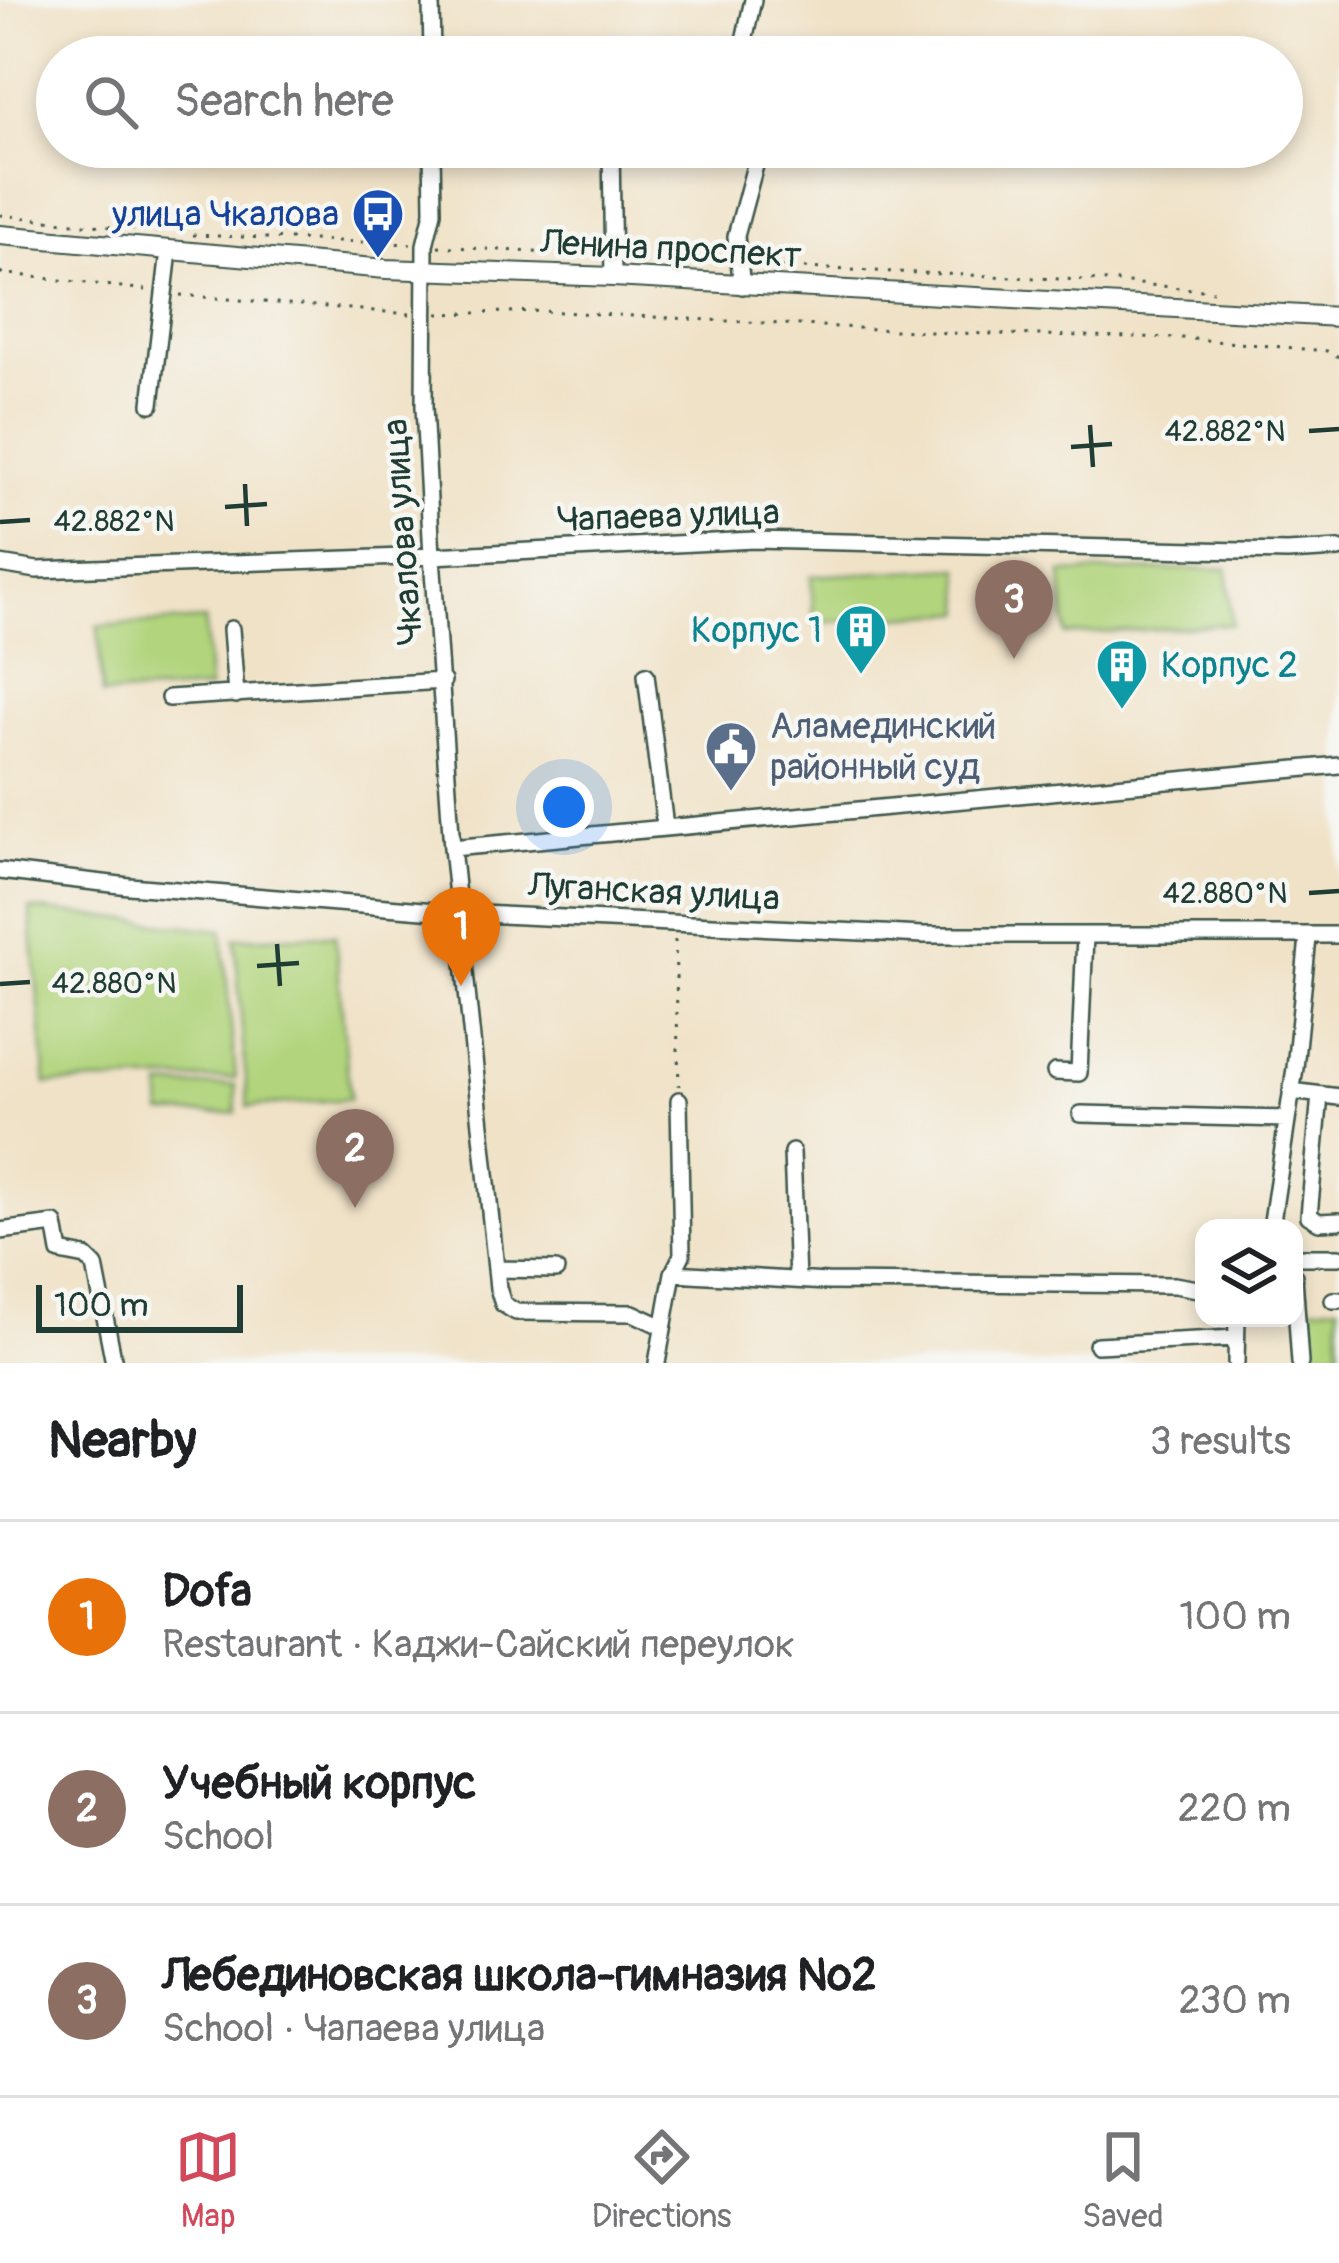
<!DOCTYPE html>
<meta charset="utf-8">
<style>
:root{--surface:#fff;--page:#f2f2f2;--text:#202124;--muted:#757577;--line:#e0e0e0;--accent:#d1495b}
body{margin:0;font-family:Pangolin,sans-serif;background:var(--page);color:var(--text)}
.controls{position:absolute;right:36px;bottom:36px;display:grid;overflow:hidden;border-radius:24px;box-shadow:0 6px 18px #0003}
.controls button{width:108px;height:108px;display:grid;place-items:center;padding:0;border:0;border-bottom:3px solid var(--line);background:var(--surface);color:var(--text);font:60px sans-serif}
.scale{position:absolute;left:36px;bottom:30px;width:207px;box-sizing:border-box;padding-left:12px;border:6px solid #1f3d34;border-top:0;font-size:33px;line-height:42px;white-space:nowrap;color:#1f3d34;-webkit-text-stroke:9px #f6f6f2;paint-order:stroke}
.you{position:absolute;left:564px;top:807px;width:42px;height:42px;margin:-30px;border:9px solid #fff;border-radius:50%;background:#1a73e8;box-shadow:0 0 0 18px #1a73e833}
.badge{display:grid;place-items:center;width:78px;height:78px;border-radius:50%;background:var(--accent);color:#fff;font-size:39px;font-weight:700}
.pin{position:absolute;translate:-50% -99px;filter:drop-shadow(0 3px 6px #0008)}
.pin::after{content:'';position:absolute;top:63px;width:42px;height:36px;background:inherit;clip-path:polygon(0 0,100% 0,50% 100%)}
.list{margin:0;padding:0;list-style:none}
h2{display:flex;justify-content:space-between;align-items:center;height:156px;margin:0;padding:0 48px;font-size:51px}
h2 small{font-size:39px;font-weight:400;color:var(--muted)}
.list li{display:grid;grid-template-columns:78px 1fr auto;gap:36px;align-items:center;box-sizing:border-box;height:192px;padding:0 48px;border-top:3px solid var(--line)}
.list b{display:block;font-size:45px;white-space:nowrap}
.list p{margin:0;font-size:39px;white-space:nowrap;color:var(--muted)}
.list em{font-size:39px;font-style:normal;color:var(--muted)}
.icon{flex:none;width:66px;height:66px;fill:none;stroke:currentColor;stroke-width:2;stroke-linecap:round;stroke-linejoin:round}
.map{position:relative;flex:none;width:1339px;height:1363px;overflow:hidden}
.search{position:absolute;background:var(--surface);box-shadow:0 6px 18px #0003;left:36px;right:36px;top:36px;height:132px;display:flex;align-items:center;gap:30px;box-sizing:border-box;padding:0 42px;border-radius:66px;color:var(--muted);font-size:45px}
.sheet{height:732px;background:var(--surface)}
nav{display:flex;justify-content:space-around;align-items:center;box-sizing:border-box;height:168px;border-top:3px solid var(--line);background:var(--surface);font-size:33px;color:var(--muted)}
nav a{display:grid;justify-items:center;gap:6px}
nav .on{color:var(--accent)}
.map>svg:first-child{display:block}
.green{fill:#b1d47c;stroke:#688858;stroke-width:3}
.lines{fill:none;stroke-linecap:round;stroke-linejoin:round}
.minor-casing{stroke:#3e564a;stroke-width:20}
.major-casing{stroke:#3e564a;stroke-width:22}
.path{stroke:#3e564a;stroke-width:3;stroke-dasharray:3 9;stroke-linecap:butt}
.minor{stroke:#fff;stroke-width:15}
.major{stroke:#fff;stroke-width:18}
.ticks{fill:none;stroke:#1f3d34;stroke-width:4.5}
.labels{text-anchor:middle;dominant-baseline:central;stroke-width:9;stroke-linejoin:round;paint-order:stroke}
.transit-label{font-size:36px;fill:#164399;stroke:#f6f6f2;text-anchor:end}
.street-label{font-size:36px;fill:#1f3d34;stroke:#f6f6f2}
.culture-label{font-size:36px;fill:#0d838f;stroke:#f6f6f2;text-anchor:end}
.service-label{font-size:36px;fill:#4e5e75;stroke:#f6f6f2;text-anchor:start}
.ticks-label{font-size:30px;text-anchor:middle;fill:#1f3d34;stroke:#f6f6f2;stroke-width:9;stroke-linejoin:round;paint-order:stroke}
</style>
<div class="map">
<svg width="1339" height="1363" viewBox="0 0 1339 1363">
<rect width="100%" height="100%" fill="#f6f6f2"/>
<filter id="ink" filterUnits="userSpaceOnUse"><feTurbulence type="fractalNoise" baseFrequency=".00833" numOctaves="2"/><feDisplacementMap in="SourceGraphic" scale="24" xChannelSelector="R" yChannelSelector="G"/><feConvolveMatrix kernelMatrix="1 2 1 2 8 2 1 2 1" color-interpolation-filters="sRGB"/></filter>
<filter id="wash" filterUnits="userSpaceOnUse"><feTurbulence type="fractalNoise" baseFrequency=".004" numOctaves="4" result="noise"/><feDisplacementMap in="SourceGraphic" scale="48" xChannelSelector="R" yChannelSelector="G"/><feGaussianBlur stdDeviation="2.7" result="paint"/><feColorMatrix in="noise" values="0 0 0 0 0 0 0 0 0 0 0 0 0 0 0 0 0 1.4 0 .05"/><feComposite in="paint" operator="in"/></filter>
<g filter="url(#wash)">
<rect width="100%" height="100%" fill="#f0e2c7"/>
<path class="green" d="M960,568L964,612L814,623L811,576Z
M1227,568L1232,624L1066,635L1062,573Z
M205,620L209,689L102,695L98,626Z
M30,909L222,930L236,1078L46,1084Z
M335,935L350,1099L248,1107L235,938Z
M236,1085V1113L162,1114V1087Z
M1339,1305V1363H1314L1309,1307Z"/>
</g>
<g filter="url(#ink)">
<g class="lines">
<g class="minor-casing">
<path id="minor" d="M431,0L432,57
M745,57L743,45L753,0
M432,147L433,212L425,245L424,407L432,556L452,848L498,1288L503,1304L516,1312L633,1313L663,1327
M611,147L613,277
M742,286L736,236L760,147
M151,404L169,251
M0,564L37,570L432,556L754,540L1287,552L1339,549
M231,629L236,695
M646,675L665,827
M169,698L443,681
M452,848L1339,765
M0,871L129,886L460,913L924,935H1339
M1055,1072L1079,1073L1085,936
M1291,1091L1339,1097
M1320,1095L1309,1216L1319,1222L1339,1221
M1081,1114L1287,1119
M792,1152L797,1280
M1271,1228L1295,1068L1308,938
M0,1231L55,1224L60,1252L86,1257L95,1266L114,1363
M1294,1257H1339
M496,1269L556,1270
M673,1273L827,1282L1174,1285L1204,1290
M1294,1276L1300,1363
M1333,1300H1339
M1097,1345L1236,1338
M657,1363L673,1273L682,1255L679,1100
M1236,1363L1237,1318"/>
</g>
<g class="major-casing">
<path id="major" d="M0,235L386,269L613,277L1339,317"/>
</g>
<path class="path" d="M0,215L159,232
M193,235L411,244
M438,246L597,256
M630,258L722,264
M756,266L1107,281L1213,291
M0,273L147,290
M180,295L410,314
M438,314L542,311L950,333L1182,338L1327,351L1339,357
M675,940L679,1086"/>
<use href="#minor" class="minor"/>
<use href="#major" class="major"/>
</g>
</g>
<path class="ticks" d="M1090,425L1093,467M1309,431L1339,429M1071,447L1112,444M245,484L247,526M225,507L267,504M0,522L30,520M1309,893L1339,891M277,944L280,986M257,966L299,963M0,984L30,982"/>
<defs>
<g id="bus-pin" transform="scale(2.7)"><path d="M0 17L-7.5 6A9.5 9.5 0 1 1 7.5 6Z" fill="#1a4fb4" stroke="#f6f6f2"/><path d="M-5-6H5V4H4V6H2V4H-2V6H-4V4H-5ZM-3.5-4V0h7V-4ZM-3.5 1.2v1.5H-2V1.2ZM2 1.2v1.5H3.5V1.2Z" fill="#fff"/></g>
<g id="building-pin" transform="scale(2.7)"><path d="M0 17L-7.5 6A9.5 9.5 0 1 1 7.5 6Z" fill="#0f9aa8" stroke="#f6f6f2"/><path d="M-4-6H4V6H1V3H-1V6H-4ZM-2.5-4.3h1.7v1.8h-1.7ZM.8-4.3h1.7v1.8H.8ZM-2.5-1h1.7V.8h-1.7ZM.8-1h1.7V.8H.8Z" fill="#fff"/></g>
<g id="civic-pin" transform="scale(2.7)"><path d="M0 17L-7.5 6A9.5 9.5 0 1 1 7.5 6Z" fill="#5c6f8a" stroke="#f6f6f2"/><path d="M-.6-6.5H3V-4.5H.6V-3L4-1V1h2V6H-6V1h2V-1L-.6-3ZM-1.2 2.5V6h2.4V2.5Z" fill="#fff"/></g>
</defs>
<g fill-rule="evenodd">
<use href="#bus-pin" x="378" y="214"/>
<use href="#building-pin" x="861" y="630"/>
<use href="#building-pin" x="1122" y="665"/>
<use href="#civic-pin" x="731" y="747"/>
</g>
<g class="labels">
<g class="transit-label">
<text x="339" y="214">улица Чкалова</text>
</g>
<g class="street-label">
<text transform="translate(671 249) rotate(3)">Ленина проспект</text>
<text transform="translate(668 516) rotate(-2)">Чапаева улица</text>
<text transform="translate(403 532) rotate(-94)">Чкалова улица</text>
<text transform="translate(654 892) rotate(3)">Луганская улица</text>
</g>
<g class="culture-label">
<text x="822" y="630">Корпус 1</text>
<text x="1161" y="665" text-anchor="start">Корпус 2</text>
</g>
<g class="service-label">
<text x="770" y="726">Аламединский<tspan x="770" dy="41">районный суд</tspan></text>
</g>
</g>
<g class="ticks-label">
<text x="1225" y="441">42.882°N</text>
<text x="114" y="531">42.882°N</text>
<text x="1225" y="903">42.880°N</text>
<text x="114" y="993">42.880°N</text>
</g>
</svg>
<div class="controls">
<button><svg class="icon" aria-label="layers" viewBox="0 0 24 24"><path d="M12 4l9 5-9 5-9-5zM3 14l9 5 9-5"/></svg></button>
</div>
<div class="scale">100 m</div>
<div class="you"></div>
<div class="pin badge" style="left:461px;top:986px;background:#e8710a">1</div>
<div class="pin badge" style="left:355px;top:1208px;background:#8d6e63">2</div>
<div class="pin badge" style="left:1014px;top:659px;background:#8d6e63">3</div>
<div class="search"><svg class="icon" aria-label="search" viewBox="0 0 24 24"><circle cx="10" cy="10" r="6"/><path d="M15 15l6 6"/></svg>Search here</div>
</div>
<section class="sheet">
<h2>Nearby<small>3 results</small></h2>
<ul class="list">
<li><span class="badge" style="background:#e8710a">1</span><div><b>Dofa</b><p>Restaurant · Каджи-Сайский переулок</p></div><em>100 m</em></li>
<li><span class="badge" style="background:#8d6e63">2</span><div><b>Учебный корпус</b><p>School</p></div><em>220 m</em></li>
<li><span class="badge" style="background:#8d6e63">3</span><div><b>Лебединовская школа-гимназия №2</b><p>School · Чапаева улица</p></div><em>230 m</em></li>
</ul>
</section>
<nav>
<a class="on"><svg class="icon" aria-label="map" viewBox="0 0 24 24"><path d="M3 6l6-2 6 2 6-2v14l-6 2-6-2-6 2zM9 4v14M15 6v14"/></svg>Map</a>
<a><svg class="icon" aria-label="directions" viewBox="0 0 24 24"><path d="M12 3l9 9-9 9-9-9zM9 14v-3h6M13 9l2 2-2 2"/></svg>Directions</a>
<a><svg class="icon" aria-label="saved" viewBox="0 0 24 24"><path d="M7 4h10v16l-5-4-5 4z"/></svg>Saved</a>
</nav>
